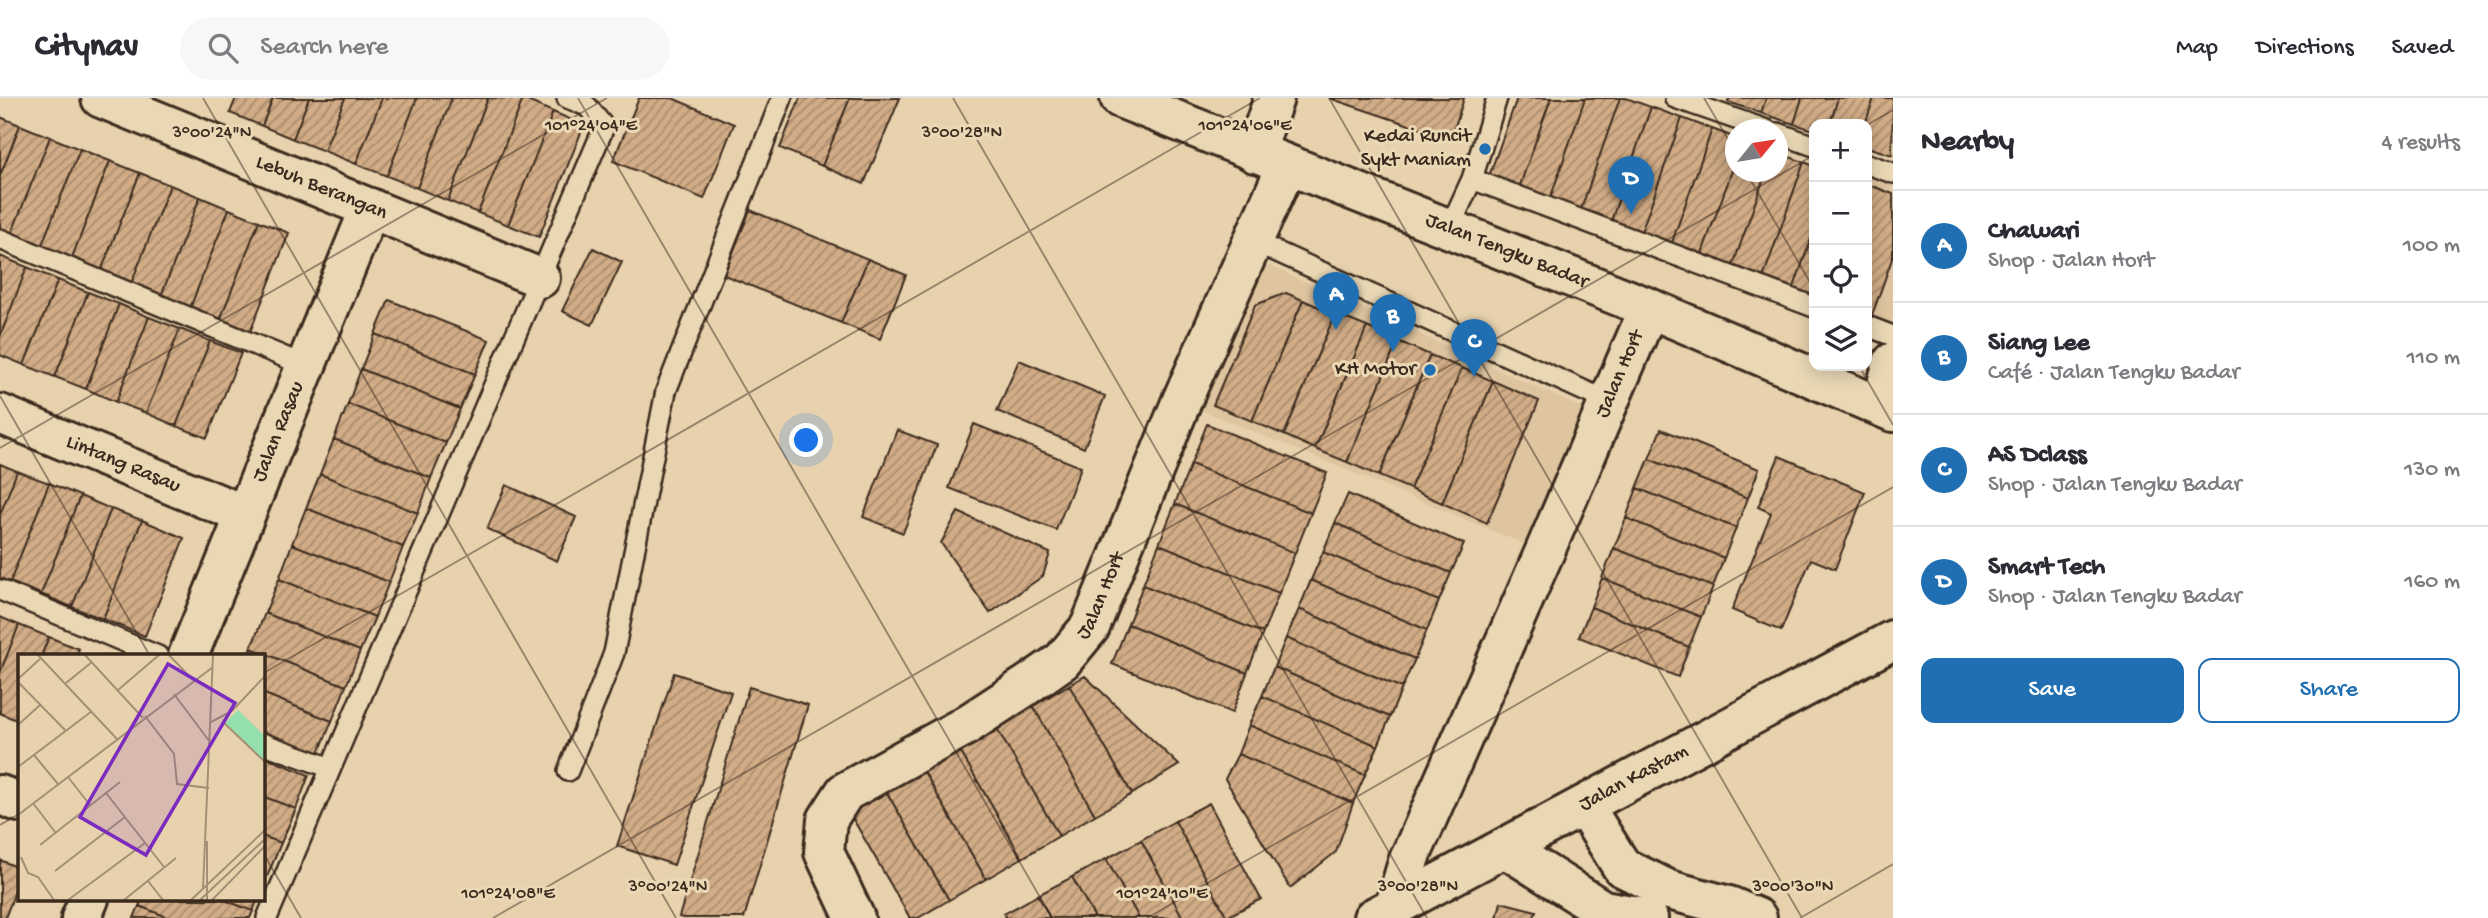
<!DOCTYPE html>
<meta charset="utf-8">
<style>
:root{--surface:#fff;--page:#f7f7f7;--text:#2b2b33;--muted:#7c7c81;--line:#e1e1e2;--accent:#1f6fb2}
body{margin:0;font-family:"Gochi Hand",sans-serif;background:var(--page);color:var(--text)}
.controls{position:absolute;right:21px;top:21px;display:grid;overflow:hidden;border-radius:14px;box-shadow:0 4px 18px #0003}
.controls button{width:63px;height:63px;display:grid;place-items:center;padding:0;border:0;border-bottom:2px solid var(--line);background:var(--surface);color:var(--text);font:35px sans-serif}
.compass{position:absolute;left:1725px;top:21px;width:63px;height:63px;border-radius:50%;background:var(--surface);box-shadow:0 4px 18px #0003;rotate:60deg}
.you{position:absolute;left:807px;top:343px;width:24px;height:24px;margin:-18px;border:5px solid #fff;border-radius:50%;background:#1a73e8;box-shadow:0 0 0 10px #1a73e833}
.badge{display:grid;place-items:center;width:46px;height:46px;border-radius:50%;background:var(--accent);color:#fff;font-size:23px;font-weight:700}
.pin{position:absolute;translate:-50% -58px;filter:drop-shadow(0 2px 4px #0008)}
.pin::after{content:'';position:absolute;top:37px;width:24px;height:21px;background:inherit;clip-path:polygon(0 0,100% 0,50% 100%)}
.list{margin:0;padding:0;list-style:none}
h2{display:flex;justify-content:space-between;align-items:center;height:91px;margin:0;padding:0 28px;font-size:30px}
h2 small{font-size:23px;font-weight:400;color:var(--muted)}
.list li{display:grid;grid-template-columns:46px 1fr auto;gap:21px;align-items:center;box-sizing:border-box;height:112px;padding:0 28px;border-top:2px solid var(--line)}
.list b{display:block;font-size:26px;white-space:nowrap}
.list p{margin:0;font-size:23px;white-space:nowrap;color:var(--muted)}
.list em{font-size:23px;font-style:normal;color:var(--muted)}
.actions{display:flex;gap:14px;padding:21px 28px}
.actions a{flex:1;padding:16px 0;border:2px solid var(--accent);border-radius:14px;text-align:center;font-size:24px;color:var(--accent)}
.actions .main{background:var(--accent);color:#fff}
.icon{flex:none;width:38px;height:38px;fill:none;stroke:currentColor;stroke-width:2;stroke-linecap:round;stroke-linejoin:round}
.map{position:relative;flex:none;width:1893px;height:820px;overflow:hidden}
header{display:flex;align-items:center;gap:42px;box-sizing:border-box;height:98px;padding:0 35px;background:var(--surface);border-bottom:2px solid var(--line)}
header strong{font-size:33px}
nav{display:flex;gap:38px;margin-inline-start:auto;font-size:24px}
.search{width:490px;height:63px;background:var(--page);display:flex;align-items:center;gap:18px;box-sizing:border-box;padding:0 24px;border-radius:38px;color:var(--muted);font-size:26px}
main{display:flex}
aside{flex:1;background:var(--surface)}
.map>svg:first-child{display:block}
.built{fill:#dec49f}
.building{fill:url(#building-hatch);stroke:#3b2a1e;stroke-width:2}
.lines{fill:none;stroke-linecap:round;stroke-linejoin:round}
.service-casing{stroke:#3b2a1e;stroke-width:24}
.minor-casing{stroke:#3b2a1e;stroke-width:44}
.tertiary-casing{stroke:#3b2a1e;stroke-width:44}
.service{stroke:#ead8b5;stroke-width:19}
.minor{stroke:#ead8b5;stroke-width:38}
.tertiary{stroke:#ead8b5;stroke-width:38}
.ticks{fill:none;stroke:#3b2a1e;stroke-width:2;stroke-opacity:0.45}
.poi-dot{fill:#1f6fb2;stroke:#ead8b5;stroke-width:2.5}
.labels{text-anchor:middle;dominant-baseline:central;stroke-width:6;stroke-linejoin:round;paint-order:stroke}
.poi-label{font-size:21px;fill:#3b2a1e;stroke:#ead8b5;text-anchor:end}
.street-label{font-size:21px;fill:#3b2a1e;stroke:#ead8b5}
.inset-road{fill:none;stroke:#a38f74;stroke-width:2}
.view{fill:#7b2cbf;fill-opacity:0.15;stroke:#7b2cbf;stroke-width:3.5}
.inset-edge{fill:none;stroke:#3b2a1e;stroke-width:3.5}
.ticks-label{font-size:18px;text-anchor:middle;fill:#3b2a1e;stroke:#ead8b5;stroke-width:6;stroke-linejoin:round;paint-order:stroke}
</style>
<header>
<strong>Citynav</strong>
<div class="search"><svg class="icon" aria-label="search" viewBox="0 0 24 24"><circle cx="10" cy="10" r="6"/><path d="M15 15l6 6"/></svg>Search here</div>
<nav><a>Map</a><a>Directions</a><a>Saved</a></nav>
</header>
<main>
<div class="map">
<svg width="1893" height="820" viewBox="0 0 1893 820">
<defs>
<pattern id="building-hatch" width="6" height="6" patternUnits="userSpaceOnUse" patternTransform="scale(1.75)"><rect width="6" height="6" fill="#d1ac86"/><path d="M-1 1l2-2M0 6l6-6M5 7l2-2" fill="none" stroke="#ab8c6d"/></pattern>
</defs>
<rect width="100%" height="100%" fill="#e8d2ae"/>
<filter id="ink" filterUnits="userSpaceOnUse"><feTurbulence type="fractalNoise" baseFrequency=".0143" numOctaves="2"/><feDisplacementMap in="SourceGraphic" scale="14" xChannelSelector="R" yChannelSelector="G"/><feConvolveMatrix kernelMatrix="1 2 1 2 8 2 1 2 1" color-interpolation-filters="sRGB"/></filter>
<g filter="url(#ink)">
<path class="built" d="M1867,75L1893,84V219L1890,230L1867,221Z
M1259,163L1591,314L1534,450L1192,308Z"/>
<path class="building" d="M236,0H273L262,28L230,15Z
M273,0H309L293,41L262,28Z
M309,0H345L324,53L293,41Z
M345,0H382L356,66L324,53Z
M382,0H417L387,78L356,66Z
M417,0H452L417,90L387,78Z
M452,0H488L448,103L417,90Z
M488,0L523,1L478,115L448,103Z
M639,0H672L734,26L704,101L613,63Z
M800,0H850L822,68L780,50Z
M850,0H900L864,86L822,68Z
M1329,0H1464L1451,41Z
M1517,0H1551L1518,93L1488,81Z
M1551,0H1585L1549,104L1518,93Z
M1585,0H1620L1580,114L1549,104Z
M1620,0H1626L1651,9L1610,126L1580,114Z
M1729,0H1766L1761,15L1728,4Z
M1766,0H1802L1794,26L1761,15Z
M1802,0H1838L1830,26H1814V32L1794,26Z
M1838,0H1874L1865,26H1830Z
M1874,0H1893L1892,57L1867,49L1865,26Z
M523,1L553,14L508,127L478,115Z
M1651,9L1682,20L1640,137L1610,126Z
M553,14L584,27L539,139L508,127Z
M0,19L20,27L0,78Z
M1682,20L1712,31L1671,147L1640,137Z
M20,27L50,39L11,137L0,133V78Z
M1712,31L1736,40V62L1701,158L1671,147Z
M50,39L80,51L41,149L11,137Z
M80,51L110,63L71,162L41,149Z
M1778,55L1804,64L1763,180L1732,170L1766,74H1778Z
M1736,62V74H1766L1732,170L1701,158Z
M110,63L140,75L101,173L71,162Z
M1804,64L1814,68V132L1793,192L1763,180Z
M140,75L170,87L131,186L101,173Z
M1867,86L1893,96V158L1871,220L1867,218Z
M170,87L200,99L161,198L131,186Z
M200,99L229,111L190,210L161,198Z
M229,111L259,123L220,222L190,210Z
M750,112L868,161L841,225L724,177Z
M259,123L289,135L250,234L220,222Z
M1814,132V199L1793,192Z
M593,150L622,164L592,227L562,213Z
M0,158L27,169L0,239Z
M868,161L906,177L880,241L841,225Z
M27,169L58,182L24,267L0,257V239Z
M58,182L88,194L55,279L24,267Z
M88,194L119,206L86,291L55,279Z
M1286,195L1303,202L1252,323L1213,307L1255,207Z
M389,202L489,242L475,276L375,236Z
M1303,202L1335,216L1284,337L1252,323Z
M119,206L149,219L116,304L86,291Z
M1335,216L1367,229L1315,351L1284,337Z
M149,219L180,231L146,315L116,304Z
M1367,229L1398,243L1347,364L1315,351Z
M180,231L210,243L176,328L146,315Z
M375,236L475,276L460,311L361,271Z
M210,243L241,255L207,340L176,328Z
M1398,243L1430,257L1379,378L1347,364Z
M1430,257L1462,270L1410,391L1379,378Z
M1019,262L1105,298L1084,350L997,313Z
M1462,270L1493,283L1442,405L1410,391Z
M361,271L460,311L446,345L348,306Z
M1493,283L1539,303L1487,425L1442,405Z
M348,306L446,345L431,380L334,341Z
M974,326L1081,369L1056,432L949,390Z
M1207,326L1327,375L1311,415L1191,366Z
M1661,331L1759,371L1748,400L1649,361Z
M897,332L937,347L903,435L863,419Z
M334,341L431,380L418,415L320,376Z
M1779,358L1865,394L1835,471L1811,461L1781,533L1732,512L1771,415L1758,409Z
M1649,361L1748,400L1736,430L1637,390Z
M0,366L17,373L0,417Z
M1191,366L1311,415L1295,455L1175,406Z
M17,373L49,385L10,484L0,480V417Z
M320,376L418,415L403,449L306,410Z
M49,385L80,398L41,496L10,484Z
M506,387L576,419L557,463L487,431Z
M1637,390L1736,430L1724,460L1626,420Z
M1348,396L1464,446L1451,475L1335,425Z
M80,398L111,411L72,509L41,496Z
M1175,406L1295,455L1279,495L1159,446Z
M306,410L403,449L389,484L292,446Z
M111,411L142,422L103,521L72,509Z
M958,414L1050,455L1043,478L990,515L941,445Z
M1626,420L1724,460L1713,489L1614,450Z
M142,422L184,440L145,538L103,521Z
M1335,425L1451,475L1439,503L1323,454Z
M292,446L389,484L375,519L279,481Z
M1159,446L1279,495L1263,535L1143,487Z
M1614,450L1713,489L1701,519L1602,480Z
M1323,454L1439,503L1427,532L1311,482Z
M1602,480L1701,519L1689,549L1591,509Z
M279,481L375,519L360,553L265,515Z
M1311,482L1427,532L1415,561L1299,511Z
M1143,487L1263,535L1247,575L1128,526Z
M1591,509L1689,549L1678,579L1579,539Z
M1299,511L1415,561L1402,590L1286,540Z
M265,515L360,553L346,588L251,550Z
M0,519L19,527L0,575Z
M1128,526L1247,575L1232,615L1112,566Z
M19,527L49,539L41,558H19V614L16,622L0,615V575Z
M49,539L79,551L76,558H41Z
M1286,540L1402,590L1390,619L1274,569Z
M251,550L346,588L332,623L262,595V558H248Z
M1274,569L1390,619L1378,648L1262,598Z
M674,575L731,594L674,767L617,748Z
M1085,578L1179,667L1132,696L1069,587Z
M1069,587L1132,696L1095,717L1033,608Z
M749,589L808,607L744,820H683L679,819Z
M262,595L332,623L318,657L262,635Z
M1262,598L1378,648L1365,677L1249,627Z
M1033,608L1095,717L1059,738L996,629Z
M1249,627L1365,677L1353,705L1238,656Z
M996,629L1059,738L1022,760L959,651Z
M959,651L1022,760L986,781L923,672Z
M1238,656L1353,705L1336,754L1290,790L1225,681Z
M262,658L309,677L296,711L262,698Z
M923,672L986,781L949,802L886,693Z
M886,693L949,802L918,820H910L849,714Z
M262,698L296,711L281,745L262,738Z
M1209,705L1261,801L1227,819L1175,723Z
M1175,723L1227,819L1226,820H1183L1141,742Z
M262,738L281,745L267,779L262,777Z
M1141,742L1183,820H1139L1106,761Z
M1106,761L1139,820H1095L1072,779Z
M0,762L19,770V783L5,820H0Z
M1072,779L1095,820H1050L1038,797Z
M1038,797L1050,820H1006L1004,816Z
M142,801H222L253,813L250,820H170L139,808Z
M222,801H258L253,813Z
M1501,804L1536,813L1534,820H1497Z
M139,808L170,820H134Z"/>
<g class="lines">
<g class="service-casing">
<path id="service" d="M1675,0L1767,32
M1778,35L1814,48
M1867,66L1893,75
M1472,81L1814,209
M1449,131L1472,81L1497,0
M0,141L306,268
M1253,143L1609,304
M1867,228L1893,238
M0,492L158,558
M262,645L331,670
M568,673L614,555L666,293L782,0
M267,820L604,29L587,8L567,0"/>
</g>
<g class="minor-casing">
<g id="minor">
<path id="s1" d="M101,0L540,180"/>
<path id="s2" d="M1120,0L1649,210L1893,314"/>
<path d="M1255,55L1274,0"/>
<path d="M1881,308L1893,264"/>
<path id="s3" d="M0,316L245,417"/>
<path id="s4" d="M188,558L370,110"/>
<path d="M0,697L19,704"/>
<path id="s5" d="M1395,808L1408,764L1545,453L1649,210"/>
<path d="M81,820L89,801"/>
<path id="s6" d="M855,820L824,754L827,722L845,694L965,628L1026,588L1062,563L1090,529L1183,300L1287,67"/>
</g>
</g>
<g class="tertiary-casing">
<g id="tertiary">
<path d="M1584,708L1622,769L1669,792L1729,808L1757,820"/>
<path d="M1505,750L1603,812L1648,820"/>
<path id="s7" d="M1373,820L1893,542"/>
</g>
</g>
<use href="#service" class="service"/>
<use href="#minor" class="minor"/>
<use href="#tertiary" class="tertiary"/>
</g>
</g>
<path class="ticks" d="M203,0L676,820M578,0L1052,820M953,0L1427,820M1329,0L1802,820M1704,0L1736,55M1867,27L1893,12M1746,74L1814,191M1859,268L1893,327M0,298L150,558M0,350L607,0M262,576L1260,0M0,727L19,716M262,753L301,820M493,820L1814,57M1147,820L1893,389M1800,820L1893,766"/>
<g class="poi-dot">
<circle cx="1485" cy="51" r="7"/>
<circle cx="1430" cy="272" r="7"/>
</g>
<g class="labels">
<g class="poi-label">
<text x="1471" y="39">Kedai Runcit<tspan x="1471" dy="24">Sykt Maniam</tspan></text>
<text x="1416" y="272">KH Motor</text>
</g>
<g class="street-label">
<text stroke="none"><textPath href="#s1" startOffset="238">Lebuh Berangan</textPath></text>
<text stroke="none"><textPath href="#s2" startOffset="416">Jalan Tengku Badar</textPath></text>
<text stroke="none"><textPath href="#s5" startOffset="578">Jalan Hort</textPath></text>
<text stroke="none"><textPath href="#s4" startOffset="242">Jalan Rasau</textPath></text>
<text stroke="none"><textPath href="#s3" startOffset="133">Lintang Rasau</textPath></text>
<text stroke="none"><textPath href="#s6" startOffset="469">Jalan Hort</textPath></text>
<text stroke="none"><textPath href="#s7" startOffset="296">Jalan Kastam</textPath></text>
</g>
</g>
<g transform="translate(18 556)">
<rect width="247" height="247" fill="#e8d2ae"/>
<path d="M220,56L247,82V107L207,69Z" fill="#95dead"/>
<path class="inset-road" d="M20,1L99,85M67,1L125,64M151,1L175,26M0,25L23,4M0,28L48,77M48,29L74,8M100,36L141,1M156,40L192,88M127,62L156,100L159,130L191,134M193,68L214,57L247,22M205,68L247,108M0,71L22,51M16,101L40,130M0,113L74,57M50,123L72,151M88,139L146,213M15,149L37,178M0,161L195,13M22,191L102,128M3,203L10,219L20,223L36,246M37,217L107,163M130,227L145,246M185,235L195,1M50,246L127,189M106,246L158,204M173,246L247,176M182,246L247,185M189,246V187M194,246L247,192"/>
<path class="view" d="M150,10L217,49L128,201L62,163Z"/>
<rect width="247" height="247" class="inset-edge"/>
</g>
<g class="ticks-label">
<text x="591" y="32">101°24'04"E</text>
<text x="1245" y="32">101°24'06"E</text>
<text x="212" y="39">3°00'24"N</text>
<text x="962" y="39">3°00'28"N</text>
<text x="668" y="793">3°00'24"N</text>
<text x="1418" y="793">3°00'28"N</text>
<text x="1793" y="793">3°00'30"N</text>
<text x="508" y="800">101°24'08"E</text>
<text x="1162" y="800">101°24'10"E</text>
</g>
</svg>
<div class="controls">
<button>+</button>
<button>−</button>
<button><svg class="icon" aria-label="locate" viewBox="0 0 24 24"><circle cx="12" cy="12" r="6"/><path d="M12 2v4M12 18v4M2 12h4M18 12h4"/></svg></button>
<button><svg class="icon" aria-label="layers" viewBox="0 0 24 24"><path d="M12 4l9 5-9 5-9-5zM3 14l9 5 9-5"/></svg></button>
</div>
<svg class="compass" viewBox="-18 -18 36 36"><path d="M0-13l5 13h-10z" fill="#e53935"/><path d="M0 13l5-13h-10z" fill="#7c7c81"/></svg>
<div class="you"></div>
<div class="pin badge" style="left:1336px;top:232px">A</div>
<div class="pin badge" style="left:1393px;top:254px">B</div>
<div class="pin badge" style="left:1474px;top:279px">C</div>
<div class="pin badge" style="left:1631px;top:116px">D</div>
</div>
<aside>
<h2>Nearby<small>4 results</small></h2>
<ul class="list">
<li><span class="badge">A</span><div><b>Chawari</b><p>Shop · Jalan Hort</p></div><em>100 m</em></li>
<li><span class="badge">B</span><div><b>Siang Lee</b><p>Café · Jalan Tengku Badar</p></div><em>110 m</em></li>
<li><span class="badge">C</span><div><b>AS Dclass</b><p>Shop · Jalan Tengku Badar</p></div><em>130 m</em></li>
<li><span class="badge">D</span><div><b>Smart Tech</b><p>Shop · Jalan Tengku Badar</p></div><em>160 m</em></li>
</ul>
<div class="actions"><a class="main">Save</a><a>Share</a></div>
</aside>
</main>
